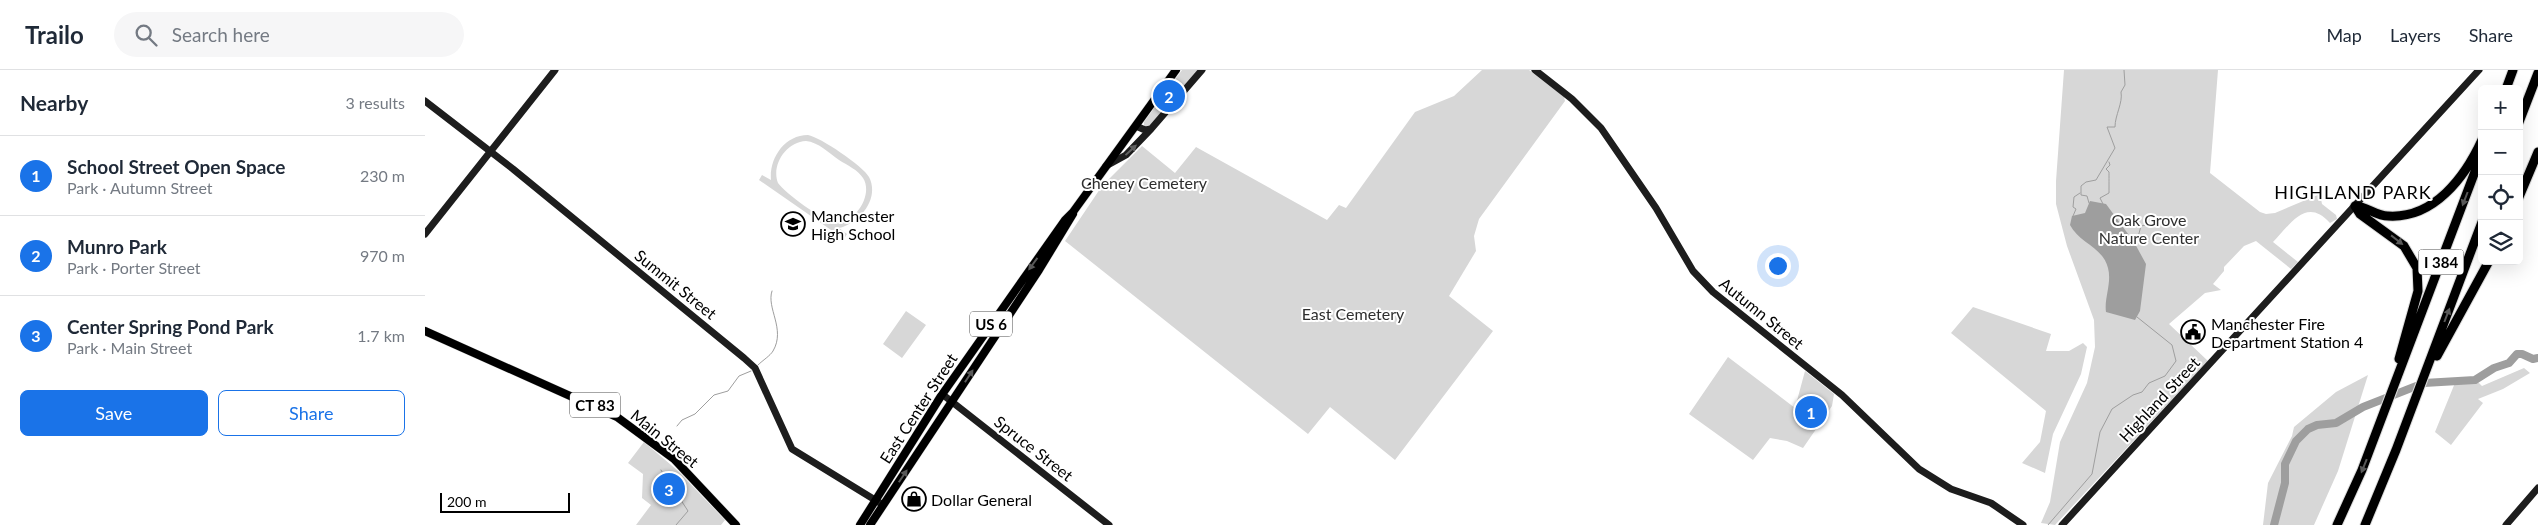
<!DOCTYPE html>
<meta charset="utf-8">
<style>
:root{--surface:#fff;--page:#f6f6f7;--text:#1f2937;--muted:#747a83;--line:#e0e1e3;--accent:#1a73e8}
body{margin:0;font-family:Lato,sans-serif;background:var(--page);color:var(--text)}
.controls{position:absolute;right:15px;top:15px;display:grid;overflow:hidden;border-radius:8px;box-shadow:0 5px 20px #0002}
.controls button{width:45px;height:45px;display:grid;place-items:center;padding:0;border:0;border-bottom:1px solid var(--line);background:var(--surface);color:var(--text);font:25px sans-serif}
.scale{position:absolute;left:15px;bottom:12px;width:130px;box-sizing:border-box;padding-left:5px;border:2px solid #000;border-top:0;font-size:14px;line-height:18px;white-space:nowrap;color:#000;-webkit-text-stroke:4px #fff;paint-order:stroke}
.you{position:absolute;left:1352px;top:195px;width:18px;height:18px;margin:-12px;border:4px solid #fff;border-radius:50%;background:#1a73e8;box-shadow:0 0 0 8px #1a73e833}
.badge{display:grid;place-items:center;width:32px;height:32px;border-radius:50%;background:var(--accent);color:#fff;font-size:16px;font-weight:700}
.pin{position:absolute;translate:-50% -50%;border:2px solid #fff;box-shadow:0 1px 5px #0006}
.list{margin:0;padding:0;list-style:none}
h2{display:flex;justify-content:space-between;align-items:center;height:65px;margin:0;padding:0 20px;font-size:21px}
h2 small{font-size:16px;font-weight:400;color:var(--muted)}
.list li{display:grid;grid-template-columns:32px 1fr auto;gap:15px;align-items:center;box-sizing:border-box;height:80px;padding:0 20px;border-top:1px solid var(--line)}
.list b{display:block;font-size:19px;white-space:nowrap}
.list p{margin:0;font-size:16px;white-space:nowrap;color:var(--muted)}
.list em{font-size:16px;font-style:normal;color:var(--muted)}
.actions{display:flex;gap:10px;padding:15px 20px}
.actions a{flex:1;padding:11px 0;border:1px solid var(--accent);border-radius:8px;text-align:center;font-size:18px;color:var(--accent)}
.actions .main{background:var(--accent);color:#fff}
.icon{flex:none;width:28px;height:28px;fill:none;stroke:currentColor;stroke-width:2;stroke-linecap:round;stroke-linejoin:round}
.map{position:relative;flex:none;width:2113px;height:455px;overflow:hidden}
header{display:flex;align-items:center;gap:30px;box-sizing:border-box;height:70px;padding:0 25px;background:var(--surface);border-bottom:1px solid var(--line)}
header strong{font-size:24px}
nav{display:flex;gap:28px;margin-inline-start:auto;font-size:18px}
.search{width:350px;height:45px;background:var(--page);display:flex;align-items:center;gap:12px;box-sizing:border-box;padding:0 18px;border-radius:28px;color:var(--muted);font-size:19px}
main{display:flex}
aside{flex:1;background:var(--surface)}
.map>svg:first-child{display:block}
.green{fill:#d7d7d7;fill-rule:evenodd}
.water{fill:#9e9e9e}
.lines{fill:none;stroke-linecap:round;stroke-linejoin:round}
.stream{stroke:#9e9e9e;stroke-width:1}
.river{stroke:#9e9e9e;stroke-width:8}
.primary-casing{stroke:#dbdbdb;stroke-width:9}
.highway-casing{stroke:#dbdbdb;stroke-width:11}
.secondary{stroke:#1d1d1d;stroke-width:7}
.primary{stroke:#000;stroke-width:8}
.highway{stroke:#000;stroke-width:9}
.oneway{fill:#616161}
.oneway2{fill:#595959}
.labels{text-anchor:middle;dominant-baseline:central;stroke-width:4;stroke-linejoin:round;paint-order:stroke}
.shield{fill:#fff;stroke:#4c4c4c;stroke-width:1}
.shield-label{font-size:15px;font-weight:bold;fill:#000}
.park-label{font-size:16px;fill:#2e2e2e;stroke:#fff}
.poi-label{font-size:16px;fill:#000;stroke:#fff;text-anchor:start}
.street-label{font-size:16px;fill:#000;stroke:#fff}
.neighbourhood-label{font-size:18px;letter-spacing:1px;fill:#000;stroke:#fff}
</style>
<header>
<strong>Trailo</strong>
<div class="search"><svg class="icon" aria-label="search" viewBox="0 0 24 24"><circle cx="10" cy="10" r="6"/><path d="M15 15l6 6"/></svg>Search here</div>
<nav><a>Map</a><a>Layers</a><a>Share</a></nav>
</header>
<main>
<aside>
<h2>Nearby<small>3 results</small></h2>
<ul class="list">
<li><span class="badge">1</span><div><b>School Street Open Space</b><p>Park · Autumn Street</p></div><em>230 m</em></li>
<li><span class="badge">2</span><div><b>Munro Park</b><p>Park · Porter Street</p></div><em>970 m</em></li>
<li><span class="badge">3</span><div><b>Center Spring Pond Park</b><p>Park · Main Street</p></div><em>1.7 km</em></li>
</ul>
<div class="actions"><a class="main">Save</a><a>Share</a></div>
</aside>
<div class="map">
<svg width="2113" height="455" viewBox="0 0 2113 455">
<rect width="100%" height="100%" fill="#fff"/>
<path class="green" d="M757,0H773L724,56H719V52Z
M1057,0H1104L1139,27L1140,31L1054,149L1049,166L1051,181L1024,226L1068,261L970,390L905,337L883,364L640,171L677,116L717,76L750,103L771,77L902,150L914,135L921,138L990,42L1029,26Z
M1639,0H1793L1785,103L1835,142L1841,144L1850,143L1895,124L1897,134L1911,145L1912,149L1905,153C1881,126 1865,155 1848,172L1873,192L1866,199L1831,171L1819,176L1799,197V201L1788,214L1796,220L1780,223L1744,254L1783,291L1630,455L1616,453L1625,432L1635,372L1662,313L1670,277L1669,250L1642,176L1631,134V111Z
M383,65C395,67 438,96 444,107C455,128 435,153 414,158L422,164L419,169L334,110L337,105L346,110C344,89 359,65 383,65ZM381,71C393,72 404,83 414,90C422,95 433,100 438,108C449,125 429,155 410,152C398,151 360,123 353,113C346,95 361,72 381,71Z
M1548,237L1626,264L1621,281H1644L1658,273L1662,277L1656,304L1628,364L1620,403L1597,393L1615,372L1621,341L1526,263Z
M481,241L501,255L477,288L458,274Z
M1303,287L1370,338L1380,301L1409,324L1407,336L1378,378L1362,371L1345,368L1328,390L1264,344Z
M2099,298L2105,303L2078,319L2053,329L2058,333L2026,375L2010,362L2032,308L2048,307L2057,316Z
M1943,305L1913,401L1889,455H1838L1843,413L1867,366L1869,357L1911,322Z
M219,372L252,400L300,450L296,455H211L226,435L217,428L218,404L203,393Z"/>
<path class="water" d="M1665,131L1681,134L1709,172L1721,194L1715,241L1710,250L1681,242C1679,228 1687,213 1683,198C1678,177 1654,173 1645,155L1647,146L1660,143Z"/>
<g class="lines">
<path class="stream" d="M1664,133L1662,126L1656,125V116L1661,112L1671,110L1690,78L1682,57H1690C1690,45 1698,33 1696,22L1700,15L1699,0
M1678,134L1675,128L1684,123C1684,118 1684,105 1684,102L1681,99L1685,95L1684,92
M1648,146L1651,139L1648,137L1649,127L1655,123
M1705,170L1713,167L1716,156L1732,153L1740,148L1747,152
M333,295C338,290 345,286 348,281C361,259 341,238 347,221
M252,356L257,350L270,344L289,325L303,321L314,306L326,301
M236,400C243,415 255,427 263,441L251,455
M1623,455L1667,404L1675,362L1687,339L1708,325L1717,322L1724,313L1740,306L1751,291L1747,275L1712,247"/>
<path class="river" d="M1849,455L1860,413V394L1871,371L1883,359L1892,355L1911,353L1938,337L1999,313L2050,310L2069,298L2084,293L2092,284H2097L2108,289L2113,288"/>
<g class="primary-casing">
<path id="primary" d="M0,261L192,347L249,389L311,455
M435,455L516,326L640,150L648,142L751,0
M445,455L614,200L648,144"/>
</g>
<g class="highway-casing">
<path id="highway" d="M2081,19L2088,0
M2094,52L2113,3
M2094,127L2113,82
M1930,136L1935,144L1979,176L1992,198L1993,221L1974,289
M1930,136C1941,136 1951,146 1963,146C2009,149 2040,107 2057,70
M2012,286L2064,191
M1912,455L1937,400L2057,83
M1940,455L1971,380L2057,152"/>
</g>
<path class="secondary" d="M1110,0L1147,29L1176,58L1231,138L1268,201L1288,222L1417,325L1494,399L1526,419L1566,433L1598,455
M0,31L88,99L319,288L330,298L367,379L455,433
M711,56L720,60L726,59L777,0
M681,96L701,85L726,59
M0,164L130,0
M517,324L684,455
M1637,455L2054,0
M2081,455L2113,418"/>
<use href="#primary" class="primary"/>
<use href="#highway" class="highway"/>
</g>
<defs><path id="oneway-solid" d="M-6-.8H1V-3.2L6.5 0L1 3.2V.8H-6Z" transform="scale(1.25)"/></defs>
<use class="oneway" href="#oneway-solid" transform="translate(706 80) rotate(-43)"/>
<g class="oneway2">
<use href="#oneway-solid" transform="translate(2040 129) rotate(111)"/>
<use href="#oneway-solid" transform="translate(1972 170) rotate(38)"/>
<use href="#oneway-solid" transform="translate(608 194) rotate(126)"/>
<use href="#oneway-solid" transform="translate(2022 245) rotate(-69)"/>
<use href="#oneway-solid" transform="translate(544 306) rotate(-57)"/>
<use href="#oneway-solid" transform="translate(1939 396) rotate(112)"/>
<use href="#oneway-solid" transform="translate(478 406) rotate(-56)"/>
</g>
<defs>
<g id="school-ring" transform="scale(1.25)"><circle r="9.5" fill="#fff" stroke="#000" stroke-width="1.5"/><path d="M0-5L7-2L0 1L-7-2ZM-4 1L0 2.5L4 1V4Q0 6-4 4Z" fill="#000"/></g>
<g id="civic-ring" transform="scale(1.25)"><circle r="9.5" fill="#fff" stroke="#000" stroke-width="1.5"/><path d="M-.6-6.5H3V-4.5H.6V-3L4-1V1h2V6H-6V1h2V-1L-.6-3ZM-1.2 2.5V6h2.4V2.5Z" fill="#000"/></g>
<g id="shop-ring" transform="scale(1.25)"><circle r="9.5" fill="#fff" stroke="#000" stroke-width="1.5"/><path d="M-5-2.5h2.3a2.7 3.5 0 0 1 5.4 0H5L5.5 6h-11ZM-1.5-2.5h3a1.5 2.3 0 0 0-3 0Z" fill="#000"/></g>
</defs>
<g fill-rule="evenodd">
<use href="#school-ring" x="368" y="154"/>
<use href="#civic-ring" x="1768" y="262"/>
<use href="#shop-ring" x="489" y="429"/>
</g>
<g class="labels">
<g class="shield">
<rect x="1993.5" y="179.5" width="45" height="25" rx="4"/>
<rect x="545" y="241.5" width="42" height="25" rx="4"/>
<rect x="145" y="322.5" width="50" height="25" rx="4"/>
</g>
<g class="shield-label">
<text x="2016" y="192">I 384</text>
<text x="566" y="254">US 6</text>
<text x="170" y="335">CT 83</text>
</g>
<g class="park-label">
<text x="719" y="112">Cheney Cemetery</text>
<text x="1724" y="149">Oak Grove<tspan x="1724" dy="18">Nature Center</tspan></text>
<text x="928" y="243">East Cemetery</text>
</g>
<g class="poi-label">
<text x="386" y="145">Manchester<tspan x="386" dy="18">High School</tspan></text>
<text x="1786" y="253">Manchester Fire<tspan x="1786" dy="18">Department Station 4</tspan></text>
<text x="506" y="429">Dollar General</text>
</g>
<g class="street-label">
<text transform="translate(251 214) rotate(39)">Summit Street</text>
<text transform="translate(1337 243) rotate(39)">Autumn Street</text>
<text transform="translate(1734 329) rotate(-47)">Highland Street</text>
<text transform="translate(493 338) rotate(-57)">East Center Street</text>
<text transform="translate(240 368) rotate(39)">Main Street</text>
<text transform="translate(609 378) rotate(38)">Spruce Street</text>
</g>
<g class="neighbourhood-label">
<text x="1928" y="122">HIGHLAND PARK</text>
</g>
</g>
</svg>
<div class="controls">
<button>+</button>
<button>−</button>
<button><svg class="icon" aria-label="locate" viewBox="0 0 24 24"><circle cx="12" cy="12" r="6"/><path d="M12 2v4M12 18v4M2 12h4M18 12h4"/></svg></button>
<button><svg class="icon" aria-label="layers" viewBox="0 0 24 24"><path d="M12 4l9 5-9 5-9-5zM3 14l9 5 9-5"/></svg></button>
</div>
<div class="scale">200 m</div>
<div class="you"></div>
<div class="pin badge" style="left:1386px;top:342px">1</div>
<div class="pin badge" style="left:744px;top:26px">2</div>
<div class="pin badge" style="left:244px;top:419px">3</div>
</div>
</main>
